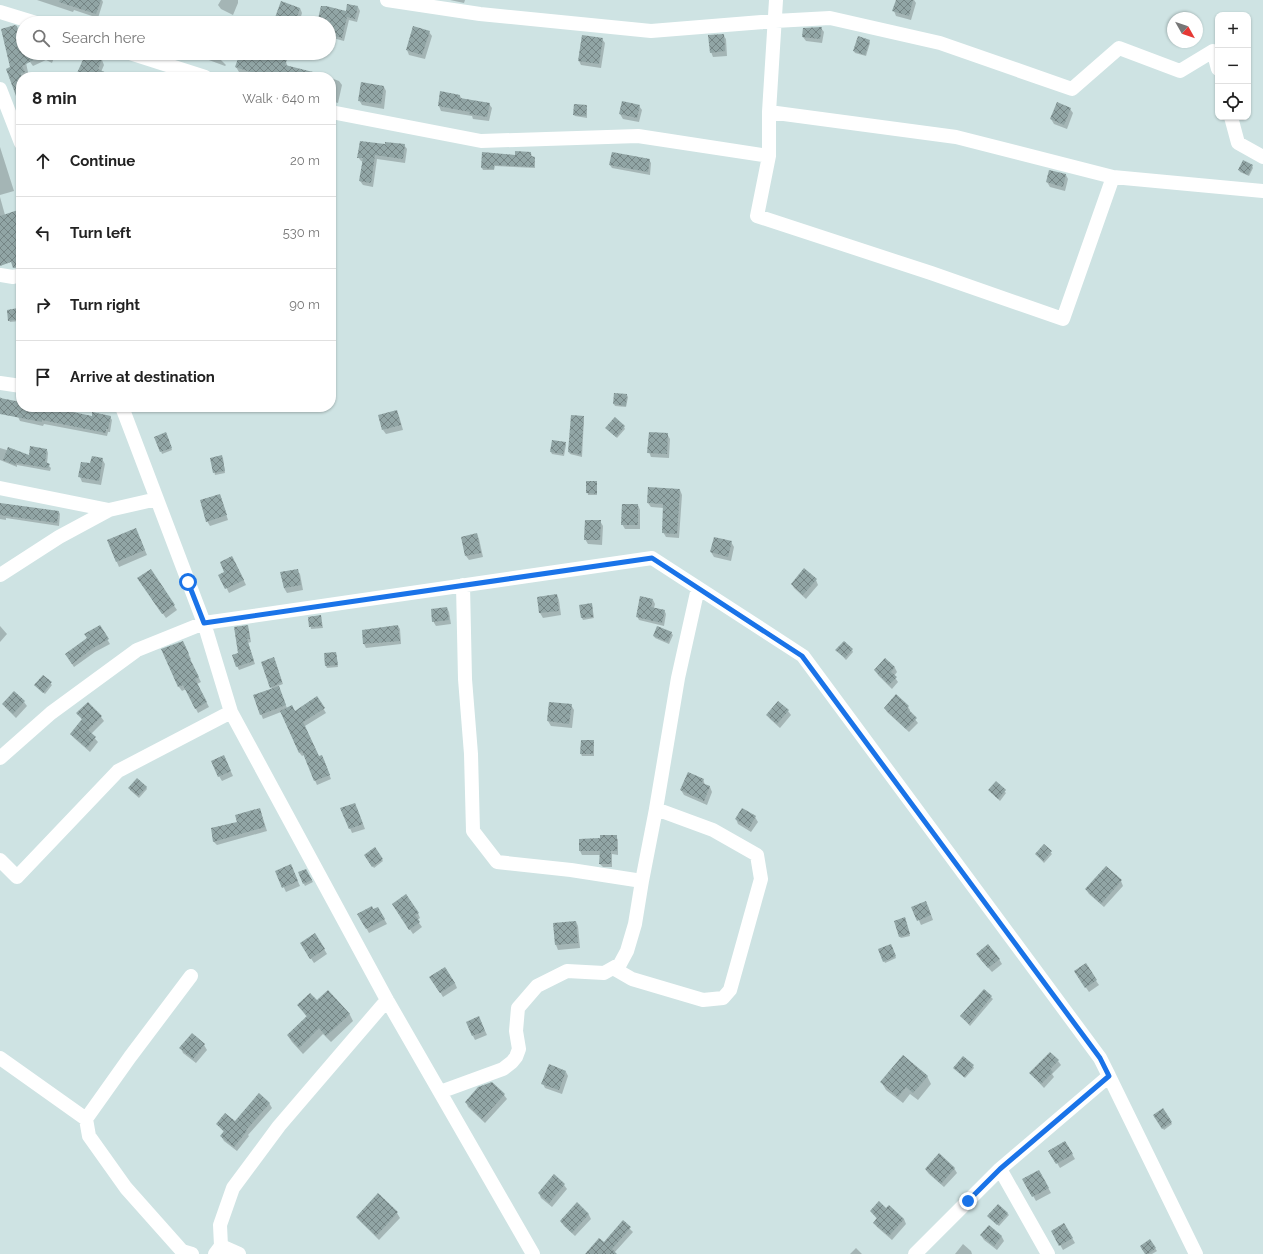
<!DOCTYPE html>
<meta charset="utf-8">
<style>
:root{--surface:#fff;--page:#f2f2f2;--text:#222;--muted:#767676;--line:#e0e0e0}
body{margin:0;font-family:Raleway,sans-serif;background:var(--page);color:var(--text)}
.controls{position:absolute;right:12px;top:12px;display:grid;overflow:hidden;border-radius:8px;box-shadow:0 1px 3px #0004}
.controls button{width:36px;height:36px;display:grid;place-items:center;padding:0;border:0;border-bottom:1px solid var(--line);background:var(--surface);color:var(--text);font:20px sans-serif}
.compass{position:absolute;left:1167px;top:12px;width:36px;height:36px;border-radius:50%;background:var(--surface);box-shadow:0 1px 3px #0004;rotate:130deg}
.stop{position:absolute;width:12px;height:12px;margin:-9px;border:3px solid #1a73e8;border-radius:50%;background:#fff}
.stop.end{background:#1a73e8;border-color:#fff;box-shadow:0 1px 4px #0008}
.list{margin:0;padding:0;list-style:none}
h2{display:flex;justify-content:space-between;align-items:center;height:52px;margin:0;padding:0 16px;font-size:17px}
h2 small{font-size:13px;font-weight:400;color:var(--muted)}
.list li{display:grid;grid-template-columns:26px 1fr auto;gap:12px;align-items:center;box-sizing:border-box;height:72px;padding:0 16px;border-top:1px solid var(--line)}
.list b{display:block;font-size:15px;white-space:nowrap}
.list em{font-size:13px;font-style:normal;color:var(--muted)}
.icon{flex:none;width:22px;height:22px;fill:none;stroke:currentColor;stroke-width:2;stroke-linecap:round;stroke-linejoin:round}
.map{position:relative;flex:none;width:1263px;height:1254px;overflow:hidden}
.search{position:absolute;background:var(--surface);box-shadow:0 1px 3px #0004;left:16px;top:16px;width:320px;height:44px;display:flex;align-items:center;gap:10px;box-sizing:border-box;padding:0 14px;border-radius:22px;color:var(--muted);font-size:15px}
.panel{position:absolute;background:var(--surface);box-shadow:0 1px 3px #0004;left:16px;top:72px;width:320px;height:340px;border-radius:16px}
.map>svg:first-child{display:block}
.shadow{fill:#0003}
.building{fill:url(#building-cross-hatch)}
.lines{fill:none;stroke-linecap:round;stroke-linejoin:round}
.minor{stroke:#fff;stroke-width:14}
.route{stroke:#1a73e8;stroke-width:5}
</style>
<div class="map">
<svg width="1263" height="1254" viewBox="0 0 1263 1254">
<defs>
<pattern id="building-cross-hatch" width="8" height="8" patternUnits="userSpaceOnUse"><rect width="8" height="8" fill="#91a5a5"/><path d="M0 0l8 8M0 8l8-8" fill="none" stroke="#758585"/></pattern>
</defs>
<rect width="100%" height="100%" fill="#cee3e3"/>
<path class="shadow" d="M37,0H102L103,2L98,18L74,10L73,12Z
M221,0H238V3L233,15L221,9L218,5Z
M450,0H465L464,3Z
M897,0H914L916,3L911,20L896,16L894,11Z
M348,5L358,7L360,11L357,22L349,20L344,41L329,37V23H318L346,13Z
M300,8L302,13L299,23H275Z
M261,18L267,23H257Z
M17,27L19,32L23,53H24L29,77H21V82L11,67Z
M821,28L824,32L822,43L806,41L803,37Z
M429,32L432,36L425,59L409,55L407,50Z
M723,35L726,39L727,56L713,57L711,52Z
M602,39L605,43L601,68L581,65L579,61Z
M869,41L870,43L866,56L855,53L854,51Z
M34,53H56L52,63L46,60L33,66L30,62Z
M87,53L102,60L104,65L101,72L112,77H81L78,73Z
M190,53H221L219,58L226,65L225,66Z
M241,53H256L286,62L288,67L326,77H256L239,72L236,67Z
M331,78L339,81L342,85L338,103L331,101Z
M384,87L386,91L384,109L362,105L359,100Z
M441,93L460,96L462,99L489,104L492,108L489,121L473,119L472,116L441,111L439,106Z
M586,106L587,108V118L575,116L574,115Z
M639,106L642,110L639,122L623,119L620,114Z
M1070,109L1073,113L1067,129L1054,124L1051,119Z
M404,145L407,149L405,163L377,159L373,187L363,185L360,181L363,162L361,161L358,157L386,146Z
M0,147L14,191L0,195Z
M531,153L532,157L534,158L535,160V168L495,166L494,170H483L482,168Z
M649,160L651,163L650,175L612,168L610,165Z
M1252,166L1253,168L1249,176L1240,172L1239,170Z
M1066,175L1068,179L1065,191L1050,187L1047,182Z
M0,197L5,215L21,210V253L0,265Z
M17,309L19,321L10,322L9,320Z
M627,395L628,397L626,407L615,406L614,404Z
M0,397L2,399L21,403V407H52L54,409L92,417H110L112,420L110,432H108L107,436L44,424L43,426L20,421L18,417L0,413Z
M397,412L399,416L403,430L386,434L383,430Z
M583,417L584,419L582,457L570,454L569,452Z
M624,427L625,429L617,438L608,430Z
M667,434L670,439L669,458L651,457L649,452Z
M167,435L172,450L162,454L156,437Z
M565,443L566,445L564,456L552,454L551,452Z
M0,448L30,457L47,450L48,453L47,464L51,468L50,471L17,465V467L0,460Z
M211,458H223L225,473L215,475Z
M102,459L105,464L101,485L82,482L80,477L91,464Z
M587,482H596L597,495H588Z
M680,490L682,495L679,538L666,537L663,532L664,508L651,507L648,503Z
M220,495L228,520L210,526L207,521Z
M0,504L59,512L60,514L59,526L6,518V520L0,519Z
M638,505L640,510V529H625L622,524Z
M600,521L603,526L602,545L588,544L585,539Z
M138,534L147,555L119,567L108,541Z
M477,534L479,539L483,557L469,560L466,556L462,537Z
M731,542L734,547L731,561L714,557L711,552Z
M235,562L246,585L229,593L220,575L226,572Z
M150,570L177,610L166,618L141,583Z
M297,570L300,574L303,590L287,593L284,588L281,573Z
M816,580L818,585L806,599L794,588L792,584Z
M557,595L559,600L561,615L543,618L540,613L539,598Z
M653,600L655,604L654,608L664,610L666,614L664,626L639,620L637,616Z
M592,604L594,618L583,620L582,618Z
M447,608L449,612L451,624L436,626L433,621Z
M321,616L323,628L311,629L309,617Z
M0,626L7,634L0,642Z
M99,626L110,644L95,652L74,667L68,658Z
M247,626L249,630L251,642L248,643L255,664L239,670L237,666L239,653Z
M398,626L400,629L401,644L366,648L364,644L363,631Z
M671,633L673,635L669,644L655,638L654,636Z
M185,647L191,659L190,660L201,682L197,684L209,707L198,713L186,689L182,691L179,687L163,650Z
M837,650H852L853,652L846,660Z
M336,653L338,667L327,668L326,666Z
M885,659L895,668L897,672L894,676L898,682L892,689L878,675L875,670Z
M275,660L283,684L278,686L287,708L295,712L317,698L326,713L305,726L319,757L324,760L331,779L317,785L304,755L302,756L299,752L281,712L263,719L261,714L272,689L262,662Z
M43,676L52,685L45,694L37,687Z
M24,702L27,706L16,718L6,708L3,704Z
M88,703L101,717L104,721L91,734L98,742L90,752L74,738L71,734L83,720L78,713Z
M571,705L574,710L572,728L551,726L548,721Z
M908,707L910,710L909,712L918,723L909,732L887,712L885,708Z
M788,711L791,715L780,728L770,719L767,715Z
M593,741L594,743V756H582L581,754Z
M226,761L233,776L222,781L219,776Z
M703,779L705,785L710,787L712,792L707,805L684,795L681,790Z
M996,783L1006,793L1000,801L989,790Z
M146,787L147,789L139,798L130,790Z
M357,808L365,829L352,833L342,809Z
M260,809L267,831L217,845L214,842L212,828L238,823Z
M743,809L755,817L758,822L751,832L738,824L736,819Z
M616,836L618,840V855L612,854V867H603L600,864L601,855H582L580,851V840L601,839Z
M1044,845L1052,854L1044,863L1036,854Z
M374,849L383,861L374,868L365,856Z
M293,870L300,886L286,892L276,871Z
M306,870L313,882L305,886L304,884Z
M1121,881L1123,886L1104,907L1089,894L1086,889Z
M928,906L933,920L921,925L913,907Z
M378,908L387,924L369,933L359,915Z
M396,909L418,913L420,918L417,920L422,927L413,934Z
M905,920L910,936L901,938L900,937Z
M576,922L578,926L580,948L558,950L556,945Z
M892,947L896,958L885,963L884,961Z
M304,948L324,949L327,954L314,963Z
M980,959H999L1002,964L992,972Z
M1085,965L1099,985L1089,992L1078,976Z
M431,977L455,983L457,988L443,997Z
M984,991L993,999L970,1026L961,1016Z
M328,992L350,1015L353,1021L331,1042L323,1034L303,1054L292,1042L288,1036L307,1017L298,1005L317,1002Z
M481,1022L487,1035L475,1040L473,1036Z
M192,1035L204,1045L207,1050L196,1063L183,1053L181,1048Z
M1058,1061L1061,1065L1052,1074L1054,1077L1044,1088L1030,1073Z
M973,1066L974,1068L965,1078L956,1070Z
M566,1072L568,1076L562,1094L545,1088L543,1084Z
M927,1076L931,1084L918,1100L910,1094L903,1103L886,1090L882,1083Z
M492,1083L504,1095L507,1099L485,1123L468,1107L466,1102Z
M269,1103L272,1108L248,1135L249,1136L237,1151L224,1141L221,1136L224,1132L217,1124L235,1122Z
M1163,1110L1172,1124L1164,1130L1154,1115Z
M1065,1142L1075,1159L1060,1168L1050,1151Z
M954,1168L957,1173L944,1187L929,1174L926,1170Z
M1039,1171L1051,1193L1036,1201L1024,1180Z
M554,1176L564,1185L567,1189L552,1207L541,1198L539,1193Z
M378,1194L397,1213L400,1218L379,1240L360,1221L357,1217Z
M577,1204L589,1215L591,1219L575,1236L564,1226L561,1221Z
M886,1209L904,1219L906,1224L892,1240L877,1227L874,1223L877,1219L871,1211Z
M1007,1213L1009,1215L999,1226L989,1217Z
M623,1222L633,1232L614,1253V1254H590L604,1244Z
M1064,1224L1075,1243L1063,1250L1052,1231Z
M989,1226L1002,1237L1004,1241L997,1250L984,1240L981,1235Z
M1149,1240L1157,1251L1152,1254H1146Z
M963,1244L971,1251L972,1254H955Z
M856,1248L862,1254H850Z"/>
<path class="building" d="M60,0H101L96,14L59,2Z
M896,0H913L909,16L892,11Z
M281,1L300,8L295,23H273Z
M347,4L358,6L355,19L347,17L342,38L329,34V23H317L321,6H326L346,11Z
M15,25L17,26L23,53H48L22,66L25,72L21,73V104H19L6,69L10,67L1,29Z
M413,26L430,31L422,55L406,50Z
M822,27L820,39L802,37L803,28Z
M724,34L725,51L710,53L708,35Z
M582,35L603,38L599,64L578,61Z
M858,36L870,40L865,55L853,51Z
M86,53L102,59L98,69L115,77H86L77,73Z
M240,53H260L275,58L278,53L288,57L285,65L317,73V77H266L235,67Z
M361,82L384,86L381,104L358,101Z
M440,91L460,95V98L490,103L487,117L469,114L470,112L438,106Z
M622,101L640,105L637,118L619,114Z
M1057,102L1071,108L1064,125L1050,119Z
M574,104L587,105L586,116L573,115Z
M360,141L385,144V142L405,144L403,159L375,155L371,183L359,181L363,158H357Z
M515,151L531,152V156L535,157L534,167L494,165V169L481,168L482,152L515,155Z
M612,152L650,159L648,172L609,165Z
M1243,160L1253,165L1248,175L1238,170Z
M1049,170L1066,174L1063,187L1046,182Z
M21,209V267L13,268L11,262L0,266V216Z
M18,308L19,319L8,321L7,310Z
M614,393L627,394L626,406L613,404Z
M0,398L21,402V407H49L92,416V412L111,416L108,429H106V433L42,420V422L0,414Z
M397,410L401,425L382,430L378,415Z
M571,415L584,416L581,455L568,452Z
M615,417L625,426L616,437L605,428Z
M166,432L172,448L160,452L154,437Z
M649,432L668,433L667,454L647,453Z
M552,440L566,442L563,454L550,452Z
M30,446L47,449L45,462L50,464L48,468L16,463L15,465L3,460L8,447L29,455Z
M222,455L225,471L213,473L210,458Z
M92,456L103,458L99,481L78,477L81,462L90,463Z
M586,481H597V494L586,493Z
M648,487L680,489L677,534L662,533L663,504L647,503Z
M220,494L227,515L206,522L200,500Z
M0,503L59,511L57,523L0,515Z
M622,504H638V525H621Z
M585,520H601L600,540H584Z
M136,528L145,550L116,562L107,540Z
M477,533L481,553L465,556L461,537Z
M714,537L732,541L728,557L710,552Z
M232,556L244,580L225,589L218,575L224,572L220,562Z
M804,568L817,579L803,595L791,584Z
M151,569L175,605L162,614L137,578Z
M298,569L301,585L284,588L280,572Z
M557,594L559,611L539,613L537,597Z
M640,596L653,599L651,607L665,610L662,623L636,617Z
M592,603L593,617L581,618L579,605Z
M447,607L449,620L432,622L431,609Z
M321,615L322,626L309,627L308,617Z
M100,625L109,639L93,648L72,664L65,654L87,638L84,634Z
M248,625L250,639H247L254,661L236,667L232,655L238,653L234,627Z
M398,625L400,641L363,644L362,630Z
M657,626L672,632L668,642L653,636Z
M183,641L189,654L188,655L199,677L195,679L207,702L195,709L183,685L178,687L161,649Z
M844,641L853,649L845,658L835,650Z
M336,652L338,665L325,666L324,653Z
M274,657L282,682L270,688L261,662Z
M885,658L895,667L891,672L897,677L889,685L874,670Z
M43,675L52,682L43,693L34,685Z
M279,686L286,705L260,715L253,695Z
M14,691L25,701L13,714L2,704Z
M896,694L909,706L907,708L917,718L906,729L884,708Z
M317,696L325,708L303,722L319,756L322,755L330,775L314,781L302,751L299,753L280,711L292,705L295,711Z
M778,701L789,710L777,724L766,715Z
M88,702L102,716L88,730L96,737L87,748L70,734L82,719L76,713Z
M549,702L572,704L569,724L547,721Z
M581,740H594L593,754H580Z
M224,755L231,771L218,777L211,761Z
M688,772L704,779L702,783L710,786L704,801L680,790Z
M137,778L147,787L138,796L128,788Z
M996,781L1006,790L998,799L988,790Z
M355,803L363,824L349,829L340,808Z
M260,808L265,827L213,842L211,828L237,822L235,815Z
M742,808L756,816L749,828L735,819Z
M600,835H617V851H611V864H599L600,851H579V839L600,838Z
M1044,844L1052,851L1043,861L1035,854Z
M375,847L383,859L372,867L364,855Z
M291,864L298,881L282,888L275,871Z
M1106,866L1122,880L1101,904L1085,889Z
M306,869L312,880L303,884L298,872Z
M406,894L419,913L415,915L420,922L409,930L392,904Z
M926,901L931,915L917,921L911,907Z
M372,906L373,909L378,907L385,919L366,929L357,914Z
M905,917L910,934L899,937L894,921Z
M576,921L578,943L555,945L553,923Z
M315,933L325,949L310,959L300,943Z
M891,944L896,956L883,962L878,949Z
M988,944L1000,959L988,968L976,954Z
M1086,963L1097,980L1085,988L1074,971Z
M445,967L455,983L440,993L429,977Z
M984,989L992,996L969,1024L960,1016Z
M328,990L350,1014L326,1036L319,1028L299,1048L287,1035L307,1016L297,1005L310,993L317,1000Z
M479,1016L485,1031L472,1036L466,1022Z
M192,1033L205,1044L193,1059L179,1048Z
M1050,1052L1059,1060L1050,1069L1053,1072L1041,1084L1029,1073Z
M903,1055L928,1076L913,1093L906,1087L898,1097L880,1082Z
M963,1056L974,1065L964,1077L953,1068Z
M549,1064L566,1071L559,1090L541,1084Z
M492,1082L505,1094L482,1119L465,1102L478,1087Z
M259,1093L270,1103L246,1130L247,1131L234,1147L220,1136L224,1131L216,1124L225,1113L235,1121Z
M1163,1108L1172,1122L1162,1129L1153,1115Z
M1065,1141L1073,1154L1056,1164L1048,1151Z
M939,1153L955,1168L941,1184L925,1169Z
M1039,1170L1049,1188L1032,1197L1022,1179Z
M554,1174L565,1184L549,1203L538,1193Z
M378,1193L398,1212L376,1236L356,1217Z
M879,1201L886,1208L889,1205L904,1219L889,1236L873,1223L877,1218L870,1211Z
M577,1202L589,1214L572,1233L560,1221Z
M998,1204L1008,1213L997,1225L987,1216Z
M623,1220L631,1227L612,1249L617,1254H585L599,1238L604,1242Z
M1064,1223L1073,1238L1059,1246L1051,1231Z
M989,1225L1002,1236L994,1246L980,1235Z
M1150,1239L1156,1248L1148,1254H1145L1140,1246Z"/>
<g class="lines">
<path class="minor" d="M387,0L480,14L651,31L775,21L830,18L940,43L1072,89L1119,48L1180,71L1213,51L1218,69
M0,12L36,23
M130,53L205,77
M0,89L21,143
M331,112L481,141L638,136L769,156V112L776,0
M769,112L956,137L1113,177L1263,191
M1231,117L1238,143L1263,157
M769,156L757,216L931,273L1063,319L1113,177
M0,275L13,277L21,275
M0,383L21,386
M122,407L204,623L231,712L387,1000L533,1254
M0,488L109,510L157,499
M0,575L59,537L109,510
M463,585L465,679L471,754L473,831L497,862L571,870L642,881
M0,758L51,713L137,650L204,623L652,558L803,656L1100,1058L1109,1076L1000,1169L915,1254
M0,860L17,877L118,771L231,712
M613,968L632,979L703,1000L723,998L730,990L761,879L757,855L713,830L656,809
M0,1058L86,1119L89,1136L126,1188L182,1251L192,1254
M1109,1076L1196,1254
M440,1092L503,1069L512,1062L516,1057L519,1049L516,1031L518,1008L537,986L567,971L604,973L620,964L627,951L635,924L642,881L656,809L678,678L698,588
M86,1119L130,1057L191,976
M1000,1169L1048,1254
M221,1246L220,1225L233,1188L279,1126L387,1000
M215,1254L221,1246L239,1254"/>
</g>
<g class="lines">
<path class="route" d="M188,582L204,623L652,558L802,656L1100,1058L1109,1076L1000,1169L968,1201"/>
</g>
</svg>
<div class="controls">
<button>+</button>
<button>−</button>
<button><svg class="icon" aria-label="locate" viewBox="0 0 24 24"><circle cx="12" cy="12" r="6"/><path d="M12 2v4M12 18v4M2 12h4M18 12h4"/></svg></button>
</div>
<svg class="compass" viewBox="-18 -18 36 36"><path d="M0-13l5 13h-10z" fill="#e53935"/><path d="M0 13l5-13h-10z" fill="#767676"/></svg>
<div class="stop" style="left:188px;top:582px"></div>
<div class="stop end" style="left:968px;top:1201px"></div>
<div class="search"><svg class="icon" aria-label="search" viewBox="0 0 24 24"><circle cx="10" cy="10" r="6"/><path d="M15 15l6 6"/></svg>Search here</div>
<section class="panel">
<h2>8 min<small>Walk · 640 m</small></h2>
<ul class="list">
<li><svg class="icon" aria-label="ahead" viewBox="0 0 24 24"><path d="M12 20V5M6 11l6-6 6 6"/></svg><div><b>Continue</b></div><em>20 m</em></li>
<li><svg class="icon" aria-label="left" viewBox="0 0 24 24"><path d="M17 20v-9H6M10 6l-5 5 5 5"/></svg><div><b>Turn left</b></div><em>530 m</em></li>
<li><svg class="icon" aria-label="right" viewBox="0 0 24 24"><path d="M7 20v-9h11M14 6l5 5-5 5"/></svg><div><b>Turn right</b></div><em>90 m</em></li>
<li><svg class="icon" aria-label="arrive" viewBox="0 0 24 24"><path d="M6 21V4h12l-3 4 3 4H6"/></svg><div><b>Arrive at destination</b></div></li>
</ul>
</section>
</div>
